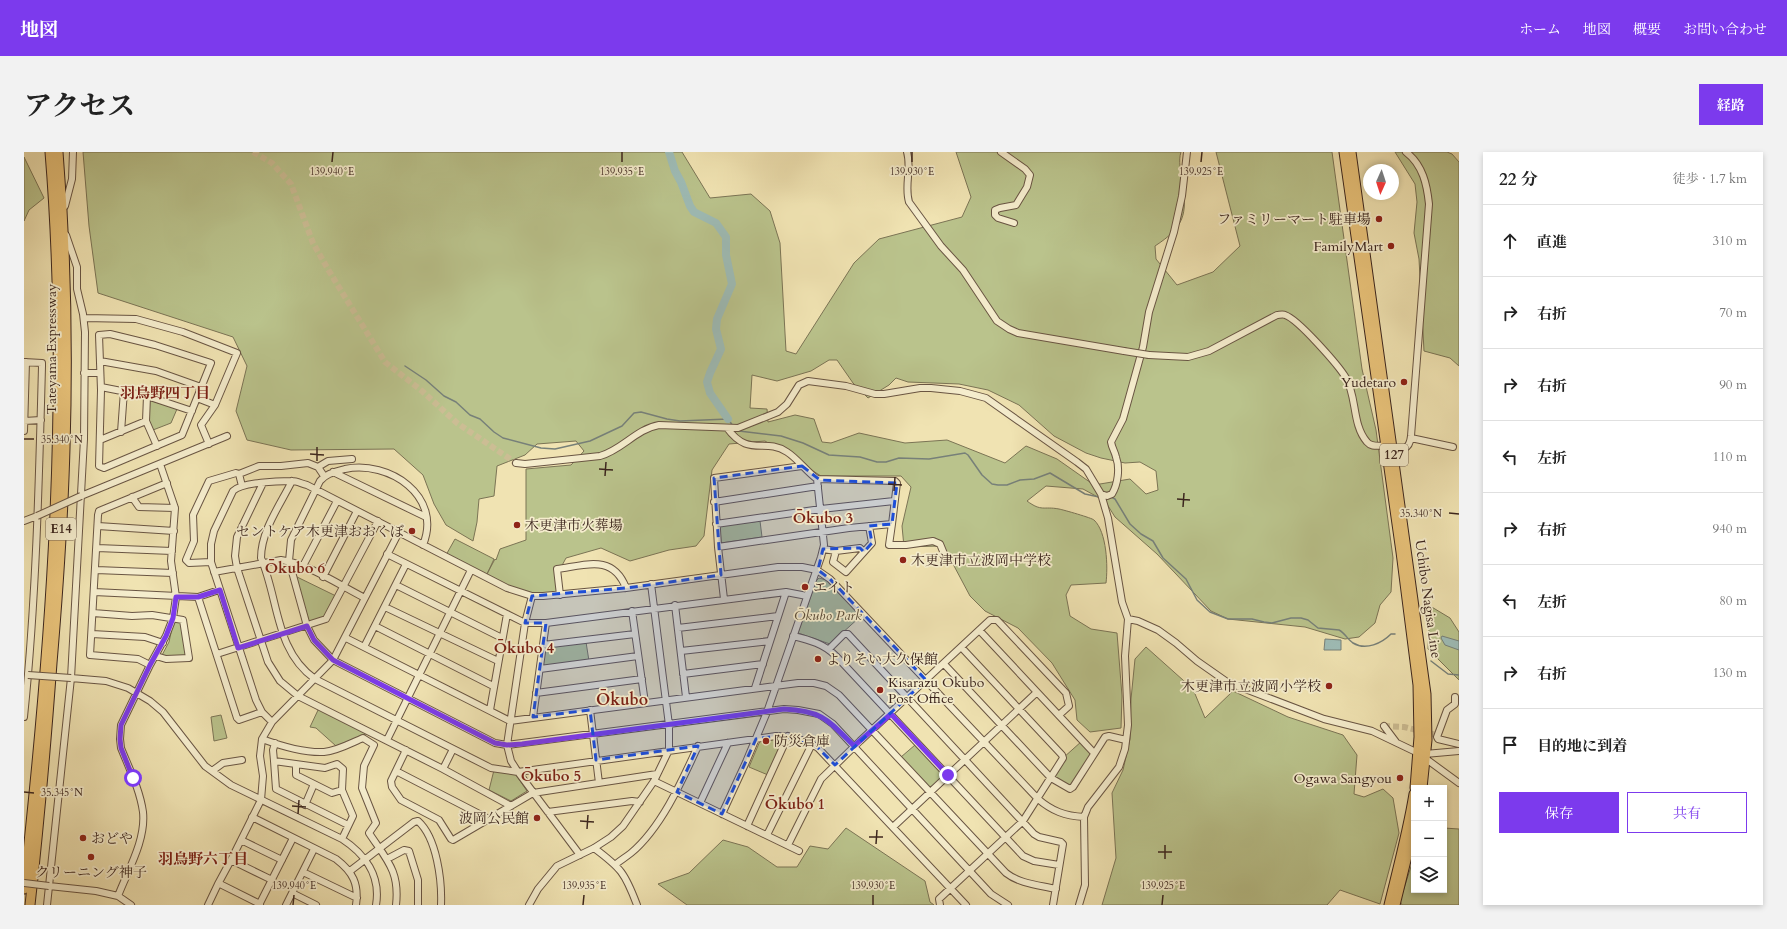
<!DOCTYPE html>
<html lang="ja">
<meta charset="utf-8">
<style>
:root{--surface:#fff;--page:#f2f2f2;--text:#222;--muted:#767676;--line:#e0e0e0;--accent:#7c3aed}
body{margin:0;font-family:Cardo,"Noto Serif JP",serif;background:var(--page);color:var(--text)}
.controls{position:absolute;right:12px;bottom:12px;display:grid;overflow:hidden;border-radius:0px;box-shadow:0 2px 6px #0003}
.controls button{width:36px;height:36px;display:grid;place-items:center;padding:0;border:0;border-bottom:1px solid var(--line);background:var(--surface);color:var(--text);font:20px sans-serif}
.compass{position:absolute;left:1339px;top:12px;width:36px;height:36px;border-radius:50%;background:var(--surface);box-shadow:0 2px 6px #0003;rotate:183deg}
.stop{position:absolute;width:12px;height:12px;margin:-9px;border:3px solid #7c3aed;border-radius:50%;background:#fff}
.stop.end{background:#7c3aed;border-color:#fff;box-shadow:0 1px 4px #0008}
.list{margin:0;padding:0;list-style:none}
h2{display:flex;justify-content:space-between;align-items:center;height:52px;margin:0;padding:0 16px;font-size:17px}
h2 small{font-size:13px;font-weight:400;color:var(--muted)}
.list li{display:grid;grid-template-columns:26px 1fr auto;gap:12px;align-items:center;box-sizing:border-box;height:72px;padding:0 16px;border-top:1px solid var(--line)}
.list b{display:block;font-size:15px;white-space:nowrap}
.list em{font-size:13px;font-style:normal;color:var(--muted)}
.actions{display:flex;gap:8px;padding:12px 16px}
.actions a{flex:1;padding:9px 0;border:1px solid var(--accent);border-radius:0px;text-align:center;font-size:14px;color:var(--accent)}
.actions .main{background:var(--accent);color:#fff}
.icon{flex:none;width:22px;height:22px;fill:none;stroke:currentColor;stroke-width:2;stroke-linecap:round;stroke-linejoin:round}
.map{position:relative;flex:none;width:1435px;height:753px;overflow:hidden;border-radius:0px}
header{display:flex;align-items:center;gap:24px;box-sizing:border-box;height:56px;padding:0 20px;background:var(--accent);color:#fff}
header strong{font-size:19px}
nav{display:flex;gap:22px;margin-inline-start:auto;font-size:14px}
.intro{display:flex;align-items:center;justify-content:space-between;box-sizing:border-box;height:96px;padding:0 24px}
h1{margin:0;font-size:28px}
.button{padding:10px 18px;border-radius:0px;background:var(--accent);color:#fff;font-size:14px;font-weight:700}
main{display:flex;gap:24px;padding:0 24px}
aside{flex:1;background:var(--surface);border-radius:0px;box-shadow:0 2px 6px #0003}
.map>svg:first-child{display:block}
.green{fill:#bac38c;stroke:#7b7455;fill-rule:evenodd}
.water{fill:#9ebcb6;stroke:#778079}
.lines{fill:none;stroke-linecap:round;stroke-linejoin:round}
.stream{stroke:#778079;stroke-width:1.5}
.river{stroke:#9ebcb6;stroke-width:8}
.minor-tunnel{stroke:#ccbd94;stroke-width:6;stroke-dasharray:6 3;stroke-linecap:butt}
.minor-casing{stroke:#695543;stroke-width:8}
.highway-casing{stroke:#3c261e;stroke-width:11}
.minor{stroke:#f5edcd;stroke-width:6}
.highway{stroke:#e8c279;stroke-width:9}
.minor-bridge-casing{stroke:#695543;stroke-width:8;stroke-linecap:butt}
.minor-bridge{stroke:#f5edcd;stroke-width:6}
.route{stroke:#7c3aed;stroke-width:5}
.marked{fill:#1d4ed8;fill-opacity:0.2;stroke:#1d4ed8;stroke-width:3;stroke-dasharray:8 5;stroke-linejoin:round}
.ticks{fill:none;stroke:#3c261e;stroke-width:1.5}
.poi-dot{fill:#8f2418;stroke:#f5edcd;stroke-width:1.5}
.labels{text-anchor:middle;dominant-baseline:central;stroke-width:3.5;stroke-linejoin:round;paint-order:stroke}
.shield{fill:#f5edcd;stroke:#746252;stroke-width:1}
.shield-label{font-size:13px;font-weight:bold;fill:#3c261e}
.poi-label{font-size:14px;fill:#3c261e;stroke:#f5edcd;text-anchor:end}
.street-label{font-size:14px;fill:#3c261e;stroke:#f5edcd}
.park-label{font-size:14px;font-style:italic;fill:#5c4d3a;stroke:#f5edcd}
.neighbourhood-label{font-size:15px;font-weight:bold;fill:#7a1f14;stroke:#f5edcd}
.quarter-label{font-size:16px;font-weight:bold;fill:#7a1f14;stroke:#f5edcd}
.ticks-label{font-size:10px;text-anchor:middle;fill:#3c261e;stroke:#f5edcd;stroke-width:3.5;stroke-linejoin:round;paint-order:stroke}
</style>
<header>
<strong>地図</strong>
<nav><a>ホーム</a><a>地図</a><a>概要</a><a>お問い合わせ</a></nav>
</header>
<div class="intro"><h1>アクセス</h1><a class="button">経路</a></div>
<main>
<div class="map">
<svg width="1435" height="753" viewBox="0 0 1435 753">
<rect width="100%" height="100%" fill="#f0e3b2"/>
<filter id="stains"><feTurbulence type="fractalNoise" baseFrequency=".005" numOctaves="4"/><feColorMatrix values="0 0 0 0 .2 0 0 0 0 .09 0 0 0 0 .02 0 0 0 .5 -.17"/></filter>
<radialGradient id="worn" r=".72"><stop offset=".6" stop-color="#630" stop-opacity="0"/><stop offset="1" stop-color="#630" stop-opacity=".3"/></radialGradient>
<path class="green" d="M59,0H658L686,46L727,42L746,59L756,91L762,199L772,202L830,111L855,87L938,65L947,45L932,0H1157C1154,9 1157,19 1158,28C1164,63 1160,75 1131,94L1132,107L1153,133L1189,120L1216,94L1192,0H1308L1338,217L1352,278L1369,406L1367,440L1356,453L1351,471L1335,485L1321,487L1281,475L1204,467L1187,459L1133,402L1091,365L1081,349L1059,337L1022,334L1003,349C1018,360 1019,354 1035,357C1040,358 1068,366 1070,368C1083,380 1084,415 1082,431L1047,433L1042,443L1046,464L1067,477L1093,481L1098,544L1097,576L1066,580L1053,568L1051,548L1028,511L994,476L961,459L946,444L929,412L915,394L880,395L878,374L887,335L877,324H797L741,289L705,292L688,318L680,384L672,394L645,398L606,409L577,396L542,406L534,421L539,444L503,445L422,403L431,387L470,407L463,422L471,407L472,408L476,397L502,388V317L547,313L560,299L552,289L513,292L501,303L473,314L470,344L455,347L453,370L449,389L422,373L410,352L399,323L370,297L267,298L223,288L212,259L223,214L209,185L74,141L65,74ZM805,208H813L829,231L844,246L865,233L872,226L884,230L935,232L964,238L995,253L1030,284L1062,301L1077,306L1101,311L1116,310L1132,319L1134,338L1122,342L1106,327L1070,333L1033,307L1002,294L981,311L923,288L881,291L835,281L807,291L798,290L790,267L771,263L744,270L743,257L726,256L728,223L753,229L787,219Z
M1371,0H1423L1428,2L1435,10V214L1426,206L1400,199L1395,107L1390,81L1393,50L1391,32Z
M0,5L20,46L5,58L0,69Z
M125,248L153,257L147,271L129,278L124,268Z
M736,369L738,385L697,391L696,374Z
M271,424L312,444L301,465L288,470L285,469Z
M795,426L802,428L837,464L806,492L774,481L792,429Z
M1406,454L1426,466L1435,480V528L1404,497Z
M150,467L158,468L163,505H137L145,490Z
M562,490L565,509L518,514L521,496Z
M1122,495L1169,537L1181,566L1209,539L1264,565L1319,583L1333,603L1330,642L1340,645L1359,637L1369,646L1375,681L1356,752L1316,738L1303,753H1078L1092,706L1088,641L1099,618L1106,587L1107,547L1111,507Z
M295,556L344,581L312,594L292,576L286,575Z
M197,563L203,586L190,589L187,565Z
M760,586L744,623L725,615L736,589Z
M1058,589L1070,601L1046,637L1027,626L1039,606Z
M891,593L920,624L907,636L877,605Z
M470,618L490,620L503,639L487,649L465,638Z
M822,676L901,729L906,750L910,753H663L634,732L665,721L699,688L724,695L753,715H773L786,694L804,697Z
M1420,676L1435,677V753H1378L1376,749L1390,705V738H1420Z"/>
<path class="water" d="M1418,484L1435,489V498L1421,493L1417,486Z
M1301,487L1317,488V498H1300Z"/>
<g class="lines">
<path class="stream" d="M381,214L402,228L420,244L432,250L446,263L456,267L470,280L479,286L517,296L531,297L566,289L598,274L610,261L617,260L643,267L656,269L704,267L709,274
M715,279L757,284L779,291L805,303L836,305L853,310H862L875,306L905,307L941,301L944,303L958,323L968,332L974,333H983L996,328L1010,327L1026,321L1061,342L1075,345
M1087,345L1091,347L1106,372L1117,382L1129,389L1139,406L1162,427L1173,448L1186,460L1204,467H1228L1240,470L1248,471L1267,466H1277L1284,468L1294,476L1315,478C1321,481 1324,488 1329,491C1342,499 1358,491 1367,482H1371
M1407,509L1424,522L1435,523"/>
<path class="river" d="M645,0L651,19L657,30L666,54L670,60L692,71L702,85V103L708,132L693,167L692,177L697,197L686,221L683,230L686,241L704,267"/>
<path class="minor-tunnel" d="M229,0L248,11L267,32L289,91L305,119L361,210L398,239L433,271L492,311
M1360,574L1380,575L1413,583"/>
<g class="minor-casing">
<path id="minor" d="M883,0C888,17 880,33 885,50L917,94L939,118L973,169L985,177L994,181L1100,199
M977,0L1001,17L1006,23L1003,35L992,53L976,56L971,58V63L974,66L990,71
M41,54L48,27L49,0
M60,166L112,167L159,180L213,201L191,253L177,273L185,292
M86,182L131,193L187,211L158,283L80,316L75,314L77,238L75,183Z
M1125,203L1164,205L1185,199L1253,163C1255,163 1259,162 1261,163C1274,167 1315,214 1322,226C1333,245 1328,273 1343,290C1348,296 1355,293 1362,294C1375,296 1385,302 1387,284L1405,52C1403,33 1399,13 1382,0
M76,209L132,219L177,235
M0,210L18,211V214C15,331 12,449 0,565
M60,221H76
M77,235L123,244L168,259
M123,244L122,269L133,294
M173,246L191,253
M0,269L17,268
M0,279L2,210
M97,280L100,239
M1387,286L1429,295
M76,288L122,269
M492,311L501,312L576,304C598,298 612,277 635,273L714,276L754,260L763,252L775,233L784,229L822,234L851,242H860L896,236H907L936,239L962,246L1053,310L1062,317L1077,342L1084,366L1098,450L1104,467L1101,504L1104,573L1101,597L1095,615L1064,655L1060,665L1061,733L1055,753
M294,315L304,309L328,307
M309,320L402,365
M215,322L235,314H257L284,311L294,315L300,324
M268,329C256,353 237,379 237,406C255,448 251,499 291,527L467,616L494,620L752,584C768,584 780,587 794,596L942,753
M239,331L213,385L211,404L213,416L244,510L256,529L274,544L419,617L487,654
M1077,342L1083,344L1088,342C1094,332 1096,316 1092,305C1091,300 1088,296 1087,290L1099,267L1119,195L1125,160L1150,80L1158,44L1163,0
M57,344L203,284
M108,345L115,355L151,356
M690,350L794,334
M0,369L13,364
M692,372L797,357L870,349
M868,372L865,393H882L909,389L916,392L923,409
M74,374L150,379
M399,393C419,344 365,308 321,317C311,320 303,321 296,329L267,388L265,409L283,474L290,488L309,508L471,591L483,593L760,557L774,558L795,562L809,572L967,742L984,753
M694,395L825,376L868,372L873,331L871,329L793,327C782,319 774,307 763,300C740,285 725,306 703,276
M73,396L148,399
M799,397L812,399L809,410L822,420L848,391L845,374
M812,399L836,396L840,400
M363,402L501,471H522L762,440L783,444
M187,410L165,411L162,408L170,389L169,363L185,329L212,321L215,322L218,334
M279,414L313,349
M72,418L149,421
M190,420L257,408C283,411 317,434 341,446
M299,425L333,359
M372,433L478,486
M70,440L174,445L195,438
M536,443L533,417C562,413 589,402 602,436
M508,444L501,471L483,593L487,609L494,620L556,703
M174,445L213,566L215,568L238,560
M700,447L694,395L690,326L778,314
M651,453L662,545
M361,455L474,509
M608,459L621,551
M69,461L108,464L128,463L159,468L165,506L142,507L132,504
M1104,467L1114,469L1134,478L1152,491L1173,509L1203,530L1300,567L1348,579L1394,601L1435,631
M351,474L469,534
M654,476L754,464
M956,479L1070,601
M68,482L121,485L139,491
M769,484C786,488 800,492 812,504L999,704L1010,709L1035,713
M322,486L486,569L774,531H790L802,534L815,543L982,721C996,732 1015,733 1032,737
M519,493L611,482
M340,495L382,412
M805,497L820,482H824L1010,682L1015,685L1037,690L1039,692L1029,753
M657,499L746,489
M193,502L302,467L354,369
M920,512L1027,626L1046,637L1049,635L1081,585L1085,584L1102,588
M126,513L114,507L66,503L74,363L75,359L143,331
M516,517L614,504
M659,522L739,512
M47,526L82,529L104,536L126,549L139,560L181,614L207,633L318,687C341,702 357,724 352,753
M731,536L762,440
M512,541L618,527
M1431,545V552L1423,558L1413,585L1414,587L1435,592
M466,558L483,462
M566,558L575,631
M509,565L522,471
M248,570L238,560L232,548L187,410V392L190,379L209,339C218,330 255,329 268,329C273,329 278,332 283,333L483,436L508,444H519L602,436L754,415H778L793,418L806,427L1014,647C1028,659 1041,664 1060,665
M1360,574L1372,590
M238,587C257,594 280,601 300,600C313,599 327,591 339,586L350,593L340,614L338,636L352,671L345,681C362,707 376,719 372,753
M363,588L447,418
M251,591L249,598L250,609L301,616L313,612L319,617L318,638L329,664L318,687
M382,598L367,629L368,635L377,648L415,668L427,687L429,688L509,641L633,622
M1401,602L1435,599
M250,609L252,637L324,673
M272,613V623L290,632L281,653
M419,617L429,597
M188,619L199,611L218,608
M372,619L465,667
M630,629L775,699
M290,632L308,641L318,638
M676,651L704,591
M524,660L608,649L616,650
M698,662L722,610L743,560L797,405L800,393L793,327
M228,665L312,707C329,720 335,732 332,753
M723,674L764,584
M869,675L1012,541
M743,683L788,592
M217,688L237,648L239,624L236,604L238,587L248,570L309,508L375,380
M764,693L797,627L836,589L966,468H973L1042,541L1045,554L1035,563
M570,696C597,716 601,721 613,753
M363,707L380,698L385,699L394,728V753
M592,712C597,708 602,705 607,701C637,676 658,629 674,594
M326,719L390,670L394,669C413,686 418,729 417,753
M279,720L333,746
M248,728L207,708L217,688L258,708
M194,732L207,708
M25,734L72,739L94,744L107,753
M268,741L292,753
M94,744C104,718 122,688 119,660C116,638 105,616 97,596L96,587L97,573L126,513L142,484L149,466L152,445L147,409L151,356L136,312
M23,753L47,526L60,287L61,180L59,162L53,137V115L42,83
M184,753L194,732H196L236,752
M235,753L269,686
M262,753L290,697
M505,753L514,737L533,714L570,696L587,685L599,674L630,629L645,598V573L627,432
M916,753L915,747L999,669L1039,606L1038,603L938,496"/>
</g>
<g class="highway-casing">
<path id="highway" d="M1320,0L1377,400L1394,533L1395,585L1391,636
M1327,0L1402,542L1403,588L1398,636
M0,737C27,493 46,246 26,0
M6,753C15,673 22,592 28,511C34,440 39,368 41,296C44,197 42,98 34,0
M1365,753C1374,716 1384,679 1390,642
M1371,753L1389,680"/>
</g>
<use href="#minor" class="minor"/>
<use href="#highway" class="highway"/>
<g class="minor-bridge-casing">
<path id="minor-bridge" d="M1100,199L1125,203
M13,364L57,344
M4,523L47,526
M0,731L25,734"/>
</g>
<use href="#minor-bridge" class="minor-bridge"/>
</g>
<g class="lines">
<path class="route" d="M109,626L97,596L96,587L97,573L126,513L142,484L149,466L152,445H174L196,438L214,496L283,474L290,488L309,508L471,591L483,593L498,592L760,557C799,559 804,568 830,594L867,562L924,623"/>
</g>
<path class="marked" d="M778,314L796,328L873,331L868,372L845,374L848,391L840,400L836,396L799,397L794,418L806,427L902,528L811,613L794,596L776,587L752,584L732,587L698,662L653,640L674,594L572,608L566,558L509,565L522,471H501L508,444L602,436L697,423L690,326Z"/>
<path class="ticks" d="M308,10L309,0M598,10V0M888,10V0M1177,10L1178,0M0,287H10M286,302L300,303M293,309V295M575,317L589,318M581,324L582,310M864,332L878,333M870,339L871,325M1153,347L1166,348M1159,355L1160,341M1425,361L1435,362M0,640L10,641M268,654L282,655M274,662L275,648M556,669L570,670M563,677L564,663M845,685H859M852,692L853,678M1134,700H1148M1141,707V693M269,753L270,743M559,753L560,743M849,753V743M1138,753L1139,743"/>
<g class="poi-dot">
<circle cx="1355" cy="67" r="4"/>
<circle cx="1367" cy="94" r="4"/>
<circle cx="1380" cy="230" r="4"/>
<circle cx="493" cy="373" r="4"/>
<circle cx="388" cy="379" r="4"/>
<circle cx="879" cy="408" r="4"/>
<circle cx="781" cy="435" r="4"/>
<circle cx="794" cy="507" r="4"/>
<circle cx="1305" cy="534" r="4"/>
<circle cx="856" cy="538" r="4"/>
<circle cx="742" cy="589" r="4"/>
<circle cx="1376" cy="626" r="4"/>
<circle cx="513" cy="666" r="4"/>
<circle cx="59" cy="686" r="4"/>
<circle cx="67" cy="705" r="4"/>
</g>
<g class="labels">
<g class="shield">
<rect x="1356" y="292" width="28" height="22" rx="3"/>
<rect x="22" y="366" width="30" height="22" rx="3"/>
</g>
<g class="shield-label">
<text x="1370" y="303">127</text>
<text x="37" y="377">E14</text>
</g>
<g class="poi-label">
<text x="1347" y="67">ファミリーマート駐車場</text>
<text x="1359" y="94">FamilyMart</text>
<text x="1372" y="230">Yudetaro</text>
<text x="501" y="373" text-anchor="start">木更津市火葬場</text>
<text x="380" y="379">セントケア木更津おおくぼ</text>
<text x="887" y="408" text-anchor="start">木更津市立波岡中学校</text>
<text x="789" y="435" text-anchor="start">エイト</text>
<text x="802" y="507" text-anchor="start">よりそい大久保館</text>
<text x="864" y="530" text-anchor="start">Kisarazu Okubo<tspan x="864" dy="16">Post Office</tspan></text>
<text x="1297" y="534">木更津市立波岡小学校</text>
<text x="750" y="589" text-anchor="start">防災倉庫</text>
<text x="1368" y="626">Ogawa Sangyou</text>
<text x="505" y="666">波岡公民館</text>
<text x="67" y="686" text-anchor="start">おどや</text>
<text x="67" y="720" text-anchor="middle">クリーニング神子</text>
</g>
<g class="street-label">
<text transform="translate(27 197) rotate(-90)">Tateyama Expressway</text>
<text transform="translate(1404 447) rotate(82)">Uchibo Nagisa Line</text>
</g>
<g class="park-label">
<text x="804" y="463">Ōkubo Park</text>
</g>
<g class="neighbourhood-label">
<text x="141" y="241">羽鳥野四丁目</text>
<text x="799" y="366">Ōkubo 3</text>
<text x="271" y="416">Ōkubo 6</text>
<text x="500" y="496">Ōkubo 4</text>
<text x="527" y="624">Ōkubo 5</text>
<text x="771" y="652">Ōkubo 1</text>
<text x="179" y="707">羽鳥野六丁目</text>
</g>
<g class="quarter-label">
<text x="598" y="548">Ōkubo</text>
</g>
</g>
<g class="ticks-label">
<text x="308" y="23">139.940°E</text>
<text x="598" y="23">139.935°E</text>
<text x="888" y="23">139.930°E</text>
<text x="1177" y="23">139.925°E</text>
<text x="38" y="291">35.340°N</text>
<text x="1397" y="365">35.340°N</text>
<text x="38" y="644">35.345°N</text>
<text x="270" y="737">139.940°E</text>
<text x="560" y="737">139.935°E</text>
<text x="849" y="737">139.930°E</text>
<text x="1139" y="737">139.925°E</text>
</g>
<rect width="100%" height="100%" filter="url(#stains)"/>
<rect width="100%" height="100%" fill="url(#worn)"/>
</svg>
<div class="controls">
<button>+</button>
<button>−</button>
<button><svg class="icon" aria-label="layers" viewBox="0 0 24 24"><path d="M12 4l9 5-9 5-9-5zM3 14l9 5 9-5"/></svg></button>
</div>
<svg class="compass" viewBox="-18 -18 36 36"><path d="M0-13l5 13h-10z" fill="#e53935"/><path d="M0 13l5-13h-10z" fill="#767676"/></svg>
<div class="stop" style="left:109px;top:626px"></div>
<div class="stop end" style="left:924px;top:623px"></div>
</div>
<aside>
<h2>22 分<small>徒歩 · 1.7 km</small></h2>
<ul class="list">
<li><svg class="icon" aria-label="ahead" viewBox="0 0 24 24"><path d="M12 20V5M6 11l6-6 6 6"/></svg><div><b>直進</b></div><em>310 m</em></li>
<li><svg class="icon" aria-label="right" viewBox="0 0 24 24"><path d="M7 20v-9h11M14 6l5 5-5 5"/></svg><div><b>右折</b></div><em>70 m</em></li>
<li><svg class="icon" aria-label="right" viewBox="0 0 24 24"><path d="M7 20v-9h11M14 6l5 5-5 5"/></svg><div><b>右折</b></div><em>90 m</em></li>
<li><svg class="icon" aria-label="left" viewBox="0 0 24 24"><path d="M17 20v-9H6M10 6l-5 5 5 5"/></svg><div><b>左折</b></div><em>110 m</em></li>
<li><svg class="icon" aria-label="right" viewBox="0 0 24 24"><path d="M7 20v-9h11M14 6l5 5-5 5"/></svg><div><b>右折</b></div><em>940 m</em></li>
<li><svg class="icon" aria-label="left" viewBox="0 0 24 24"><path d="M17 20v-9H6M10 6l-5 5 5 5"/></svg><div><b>左折</b></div><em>80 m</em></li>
<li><svg class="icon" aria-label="right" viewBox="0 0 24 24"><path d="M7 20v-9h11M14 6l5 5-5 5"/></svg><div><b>右折</b></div><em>130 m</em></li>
<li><svg class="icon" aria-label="arrive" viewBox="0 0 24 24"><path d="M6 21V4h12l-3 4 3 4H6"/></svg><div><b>目的地に到着</b></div></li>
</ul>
<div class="actions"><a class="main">保存</a><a>共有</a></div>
</aside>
</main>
